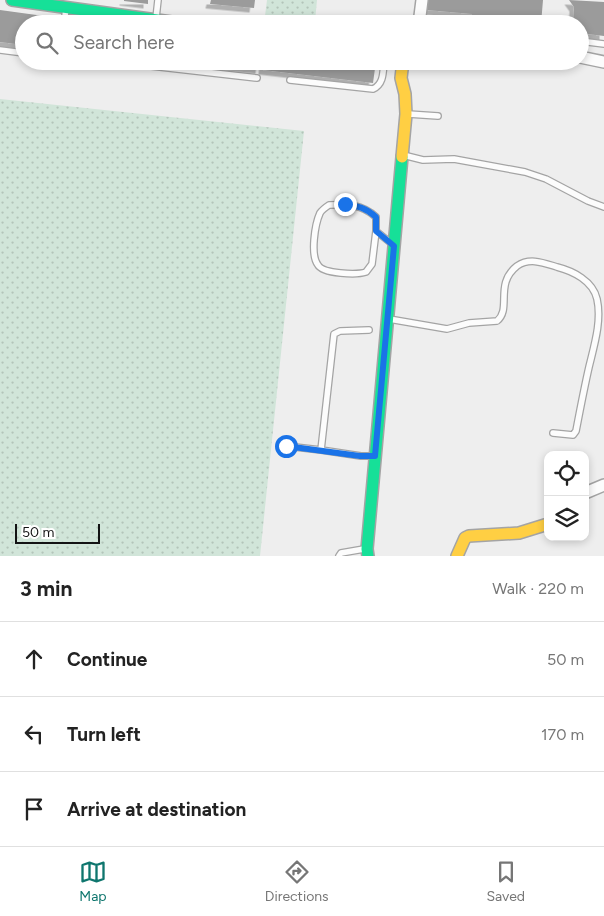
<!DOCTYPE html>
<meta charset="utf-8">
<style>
:root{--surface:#fff;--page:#f2f2f2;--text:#222;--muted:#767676;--line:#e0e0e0;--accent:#0f766e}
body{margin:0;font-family:Figtree,sans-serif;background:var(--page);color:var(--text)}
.controls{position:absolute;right:15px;bottom:15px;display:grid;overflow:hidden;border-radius:10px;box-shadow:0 2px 8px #0003}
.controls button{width:45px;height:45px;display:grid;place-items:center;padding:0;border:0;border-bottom:1px solid var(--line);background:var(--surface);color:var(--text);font:25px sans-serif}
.scale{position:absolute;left:15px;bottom:12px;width:85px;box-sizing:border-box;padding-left:5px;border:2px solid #131314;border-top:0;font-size:14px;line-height:18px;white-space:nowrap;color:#131314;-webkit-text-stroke:4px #fff;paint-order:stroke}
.stop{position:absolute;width:15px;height:15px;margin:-11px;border:4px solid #1a73e8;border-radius:50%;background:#fff}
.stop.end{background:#1a73e8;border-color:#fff;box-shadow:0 1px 5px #0008}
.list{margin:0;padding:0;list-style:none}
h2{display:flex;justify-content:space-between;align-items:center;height:65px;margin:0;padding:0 20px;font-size:21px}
h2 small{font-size:16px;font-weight:400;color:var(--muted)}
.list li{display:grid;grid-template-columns:32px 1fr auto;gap:15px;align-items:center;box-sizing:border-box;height:75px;padding:0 20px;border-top:1px solid var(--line)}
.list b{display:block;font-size:19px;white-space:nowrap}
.list em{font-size:16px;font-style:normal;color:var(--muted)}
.icon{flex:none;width:28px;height:28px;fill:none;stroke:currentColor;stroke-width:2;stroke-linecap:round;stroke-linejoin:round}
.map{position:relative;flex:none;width:604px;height:556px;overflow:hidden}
.search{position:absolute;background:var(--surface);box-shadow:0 2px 8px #0003;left:15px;right:15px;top:15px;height:55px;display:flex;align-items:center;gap:12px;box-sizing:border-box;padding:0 18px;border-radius:28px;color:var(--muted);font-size:19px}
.sheet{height:290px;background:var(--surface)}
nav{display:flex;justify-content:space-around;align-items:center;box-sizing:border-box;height:70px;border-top:1px solid var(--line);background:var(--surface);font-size:14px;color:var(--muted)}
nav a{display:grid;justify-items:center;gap:2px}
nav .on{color:var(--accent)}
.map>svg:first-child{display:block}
.grass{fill:url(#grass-dots)}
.building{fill:#9b9b9b;filter:url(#shadow)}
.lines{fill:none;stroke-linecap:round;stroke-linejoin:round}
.lane-casing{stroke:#a4a4a4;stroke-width:8}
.street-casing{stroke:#a4a4a4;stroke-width:14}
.fast-casing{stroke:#a4a4a4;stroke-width:14}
.slow-casing{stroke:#a4a4a4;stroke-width:14}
.lane{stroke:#fcfcfc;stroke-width:5.5}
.street{stroke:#fcfcfc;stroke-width:11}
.fast{stroke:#16e098;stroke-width:11}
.slow{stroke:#ffcf43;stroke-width:11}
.route{stroke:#1a73e8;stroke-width:6}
</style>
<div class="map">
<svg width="604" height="556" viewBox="0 0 604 556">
<defs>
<pattern id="grass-dots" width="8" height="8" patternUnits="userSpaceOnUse" patternTransform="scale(1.25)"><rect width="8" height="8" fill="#d1e5d9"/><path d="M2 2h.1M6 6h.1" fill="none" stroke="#b3c4b9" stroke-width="1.8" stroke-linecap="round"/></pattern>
<filter id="shadow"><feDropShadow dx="-4.5" dy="4.5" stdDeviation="0" flood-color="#0004"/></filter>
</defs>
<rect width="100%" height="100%" fill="#eee"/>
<path class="grass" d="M267,0H317L315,21L265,16Z
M0,99L304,131L260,556H0Z"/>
<path class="building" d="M124,0H148V4L124,1Z
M211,0H255L254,8L210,4Z
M428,0H543L541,24H484L472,21V14L427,10Z
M569,0L604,2V36L580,33V24H573L574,7Z
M0,10L51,17V24H24V45L0,42Z
M193,61H261L260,69L193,63Z
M264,61H376L373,83L263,70Z"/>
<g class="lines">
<g class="lane-casing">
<path id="lane" d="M156,18L158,0
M64,24L66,8
M580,41L604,44
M0,50L24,53
M107,61L257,78
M290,80L373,89C384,84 383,72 384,61
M408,114L438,116
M403,155L423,160L454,159L525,172L546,179L588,201L604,207
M376,231L372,264L366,272C357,275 323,274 318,265C310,255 315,224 320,213C322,210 326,207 329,205C347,204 362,204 376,217V231L392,244
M389,319L447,329L469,323L497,321C512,309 494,284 517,266C530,257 544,263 557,267C573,271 593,281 597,299C602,321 594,346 589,367C584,389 580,410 576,431L573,435L553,433
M369,330L340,331L334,334L321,450L361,456H373
M286,446L321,450
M339,556L341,553L364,549"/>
</g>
<g class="street-casing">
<path id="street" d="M419,24L422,0
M580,57L604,62
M585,493L604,485"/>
</g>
<g class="fast-casing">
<path id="fast" d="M12,0L186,24
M368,556L367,549L402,157"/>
</g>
<g class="slow-casing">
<path id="slow" d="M402,157L406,114L405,94L401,78L403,61
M457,556L465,538L469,536L519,533L548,524"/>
</g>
<use href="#lane" class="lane"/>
<use href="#street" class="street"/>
<use href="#fast" class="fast"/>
<use href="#slow" class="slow"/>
</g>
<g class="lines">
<path class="route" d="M286,446L360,456H375L394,246L376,231V217C366,208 358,206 345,204"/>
</g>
</svg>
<div class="controls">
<button><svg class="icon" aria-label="locate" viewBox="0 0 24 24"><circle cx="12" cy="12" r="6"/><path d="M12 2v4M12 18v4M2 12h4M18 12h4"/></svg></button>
<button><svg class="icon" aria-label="layers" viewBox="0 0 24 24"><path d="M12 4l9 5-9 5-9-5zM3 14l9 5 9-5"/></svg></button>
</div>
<div class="scale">50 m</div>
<div class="stop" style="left:286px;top:446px"></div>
<div class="stop end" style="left:345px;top:204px"></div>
<div class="search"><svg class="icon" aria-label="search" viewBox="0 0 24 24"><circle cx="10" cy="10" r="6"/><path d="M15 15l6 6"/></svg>Search here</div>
</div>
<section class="sheet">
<h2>3 min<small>Walk · 220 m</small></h2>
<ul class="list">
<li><svg class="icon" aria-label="ahead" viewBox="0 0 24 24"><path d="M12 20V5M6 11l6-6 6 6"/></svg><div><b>Continue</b></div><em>50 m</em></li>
<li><svg class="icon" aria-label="left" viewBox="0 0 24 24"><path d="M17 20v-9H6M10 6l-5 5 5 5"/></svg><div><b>Turn left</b></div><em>170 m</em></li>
<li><svg class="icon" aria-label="arrive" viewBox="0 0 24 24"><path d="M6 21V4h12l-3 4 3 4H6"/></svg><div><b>Arrive at destination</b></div></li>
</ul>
</section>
<nav>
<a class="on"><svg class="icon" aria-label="map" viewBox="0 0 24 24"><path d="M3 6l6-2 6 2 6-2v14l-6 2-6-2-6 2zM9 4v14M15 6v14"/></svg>Map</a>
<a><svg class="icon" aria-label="directions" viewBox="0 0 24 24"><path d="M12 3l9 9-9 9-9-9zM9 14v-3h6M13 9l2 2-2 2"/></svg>Directions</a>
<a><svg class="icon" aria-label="saved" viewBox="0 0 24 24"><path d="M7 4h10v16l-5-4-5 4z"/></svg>Saved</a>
</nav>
